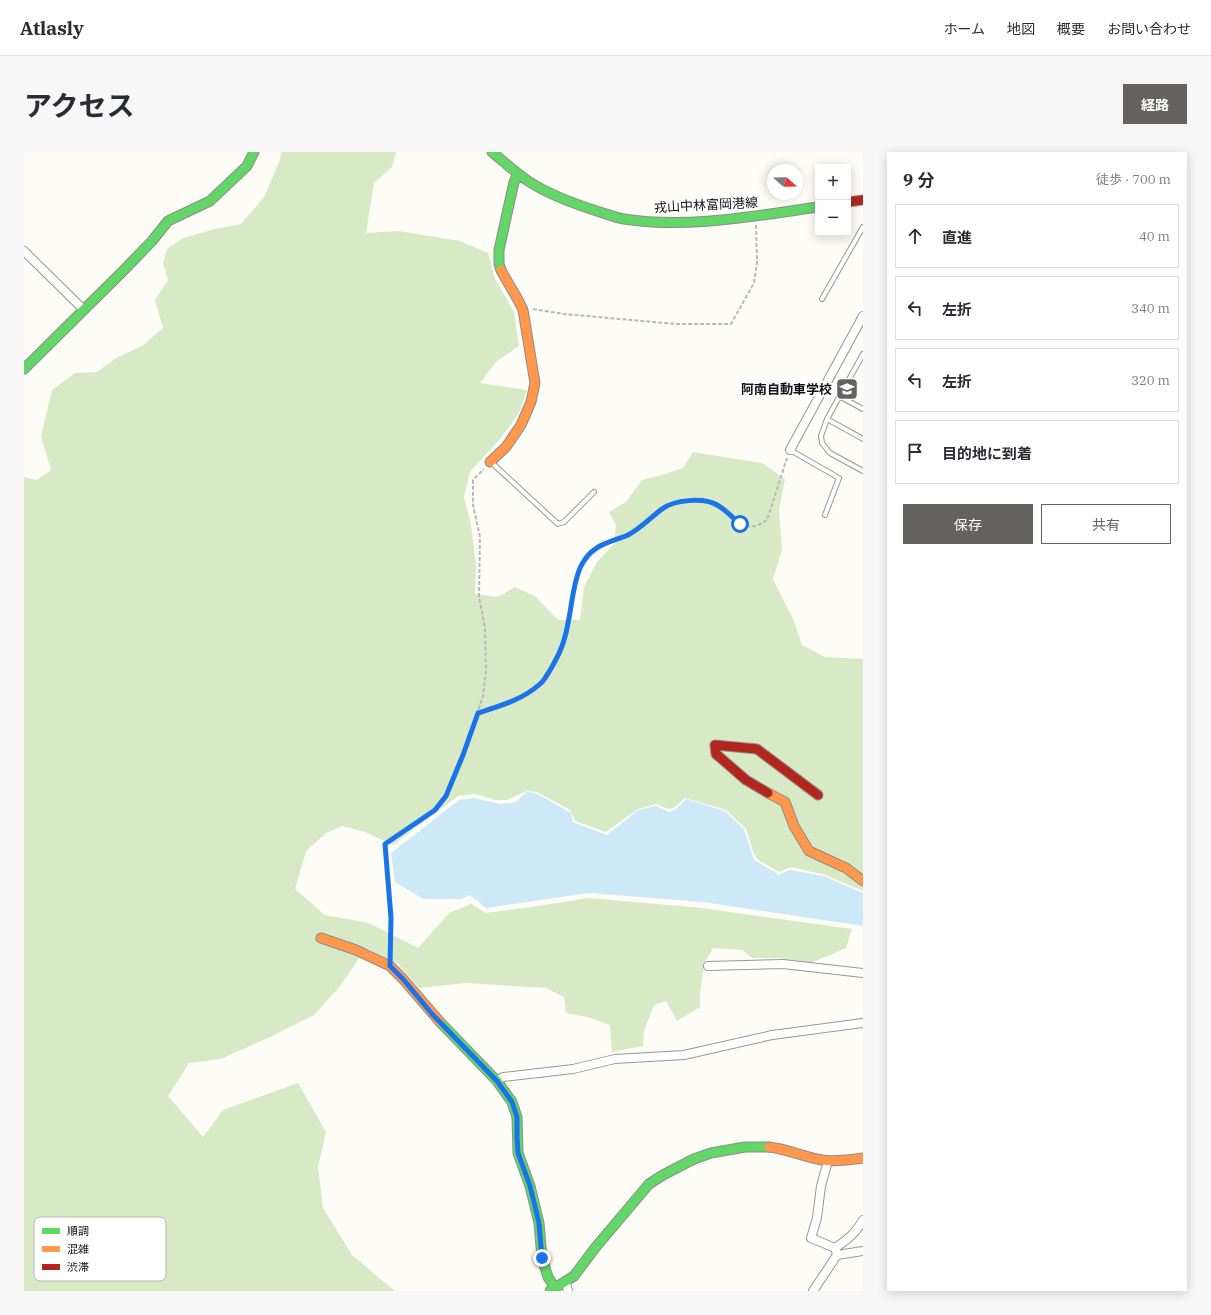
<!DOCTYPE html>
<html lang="ja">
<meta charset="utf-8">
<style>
:root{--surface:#fff;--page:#f7f7f7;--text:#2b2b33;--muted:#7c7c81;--line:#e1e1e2;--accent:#646362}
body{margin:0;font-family:"IBM Plex Serif","Noto Sans JP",serif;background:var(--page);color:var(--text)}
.controls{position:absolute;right:12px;top:12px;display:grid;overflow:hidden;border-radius:0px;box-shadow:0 2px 10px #0003}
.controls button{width:36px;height:36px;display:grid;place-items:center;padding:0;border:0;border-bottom:1px solid var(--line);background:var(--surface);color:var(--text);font:20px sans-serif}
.compass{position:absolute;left:743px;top:12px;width:36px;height:36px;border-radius:50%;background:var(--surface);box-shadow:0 2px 10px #0003;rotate:110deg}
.stop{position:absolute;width:12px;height:12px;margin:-9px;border:3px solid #1a73e8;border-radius:50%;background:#fff}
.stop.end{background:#1a73e8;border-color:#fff;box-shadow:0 1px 4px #0008}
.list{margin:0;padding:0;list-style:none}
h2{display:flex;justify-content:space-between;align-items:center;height:52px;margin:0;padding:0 16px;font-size:17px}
h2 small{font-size:13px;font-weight:400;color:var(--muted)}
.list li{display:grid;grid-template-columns:26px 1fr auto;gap:12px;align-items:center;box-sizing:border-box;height:64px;margin:0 8px 8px;padding:0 8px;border:1px solid var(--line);border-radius:0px}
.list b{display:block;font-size:15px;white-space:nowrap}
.list em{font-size:13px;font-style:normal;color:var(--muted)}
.actions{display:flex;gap:8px;padding:12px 16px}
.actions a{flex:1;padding:9px 0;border:1px solid var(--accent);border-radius:0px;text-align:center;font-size:14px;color:var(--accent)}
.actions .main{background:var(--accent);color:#fff}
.icon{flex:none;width:22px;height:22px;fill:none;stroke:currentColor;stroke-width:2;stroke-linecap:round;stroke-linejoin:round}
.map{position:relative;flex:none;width:839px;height:1139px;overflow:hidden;border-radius:0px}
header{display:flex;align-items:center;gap:24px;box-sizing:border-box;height:56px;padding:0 20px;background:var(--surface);border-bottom:1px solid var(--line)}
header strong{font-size:19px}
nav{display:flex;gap:22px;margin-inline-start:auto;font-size:14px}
.intro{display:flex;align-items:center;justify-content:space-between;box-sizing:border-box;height:96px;padding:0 24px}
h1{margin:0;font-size:28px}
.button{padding:10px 18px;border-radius:0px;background:var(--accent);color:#fff;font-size:14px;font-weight:700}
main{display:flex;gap:24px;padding:0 24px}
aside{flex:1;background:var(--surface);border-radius:0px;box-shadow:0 2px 10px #0003}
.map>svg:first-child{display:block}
.forest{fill:#d8eac5}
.water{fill:#cde8f7}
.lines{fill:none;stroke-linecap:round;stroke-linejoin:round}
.lane-casing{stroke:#979795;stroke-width:6}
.street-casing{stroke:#979795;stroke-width:10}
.fast-casing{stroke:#8e8d8b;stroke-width:11}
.slow-casing{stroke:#8e8d8b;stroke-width:11}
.jam-casing{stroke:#8e8d8b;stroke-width:11}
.path{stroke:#b9b9b8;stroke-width:2;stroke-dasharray:4 2;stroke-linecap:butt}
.lane{stroke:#fffffe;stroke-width:4}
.street{stroke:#fffffe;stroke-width:8}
.fast{stroke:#63d668;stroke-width:9}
.slow{stroke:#ff974d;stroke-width:9}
.jam{stroke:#b3261e;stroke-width:9}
.route{stroke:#1a73e8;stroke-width:5}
.labels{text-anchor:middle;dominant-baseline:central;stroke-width:4;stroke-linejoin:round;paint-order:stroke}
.street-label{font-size:13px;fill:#111;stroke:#fff}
.poi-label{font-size:13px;font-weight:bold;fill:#111;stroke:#fff;text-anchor:end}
.key{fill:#fff;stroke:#b8b8b8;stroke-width:1}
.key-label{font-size:11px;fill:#111}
</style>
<header>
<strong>Atlasly</strong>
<nav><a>ホーム</a><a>地図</a><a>概要</a><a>お問い合わせ</a></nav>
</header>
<div class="intro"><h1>アクセス</h1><a class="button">経路</a></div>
<main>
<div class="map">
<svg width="839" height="1139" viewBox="0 0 839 1139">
<rect width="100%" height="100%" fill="#fdfcf7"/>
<path class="forest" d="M257,0H372L368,15L350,31L342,81L375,79L436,89L464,101L471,127L490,160L495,194L473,209L456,231L503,238L495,261L476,287L446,320L440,345L447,373L452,413L451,442L474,445L491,435L512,445L534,468H556L560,435L573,410L590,392L592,373L585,360L602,350L618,328L638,323L659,316L669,300L738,311L761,327L755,358L758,398L749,427L770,469L778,493L801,505L839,507V739L801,723L767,715L755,720L733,707L730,702L722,677L702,658L661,646C648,658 649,660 632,652L614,657L582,680L551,669L546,658L513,640L503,639L483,648H471L452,642L434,644L369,693L341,680L318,674L302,681L282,699L271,737L301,763L345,771L394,796L425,761L447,752L462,761L514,754L565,746L678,756L828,777L822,796L787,811L757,806H728L718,798L689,796L680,812L676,841V855L653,869L642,849L630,853L620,879L619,894L588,900L586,873L563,865L542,861L540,845L522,836L442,831L395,836L374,812L342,796L317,833L290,863L244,886L197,907L165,911L144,944L179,985L199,958L274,931L302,980L294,1015L299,1056L328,1103L371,1139H0V325L13,328L27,318L17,284L28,238L51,221L73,220L92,206L118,194L139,176L131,148L144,129L139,111L143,97L159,86L191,77L217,72L240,45L256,8Z"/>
<path class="water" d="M502,640L512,641L547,661L549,670L583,683L614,658L632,654L645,660L651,658L662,647L701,659L720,677L730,708L755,723L766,718L800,724L839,741V774L679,750L565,741L462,756L450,746L445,743L437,747H399L371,730L367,701L435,648L450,646L476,652L492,650Z"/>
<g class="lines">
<g class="lane-casing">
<path id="lane" d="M798,147L839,75
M839,202L803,267L797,284L798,291L806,301L839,319
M815,244L839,257
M803,267L839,287
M766,298L815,326L801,363
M467,310L534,372L540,370L570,340"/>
</g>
<g class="street-casing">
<path id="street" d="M0,99L60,158
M766,298L839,164
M684,814L759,812L839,821
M473,929L479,925L549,917L591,907L660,903L748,883L839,871
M804,1009L797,1034L793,1066L787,1086L811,1096C823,1088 832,1081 839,1068
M812,1099L813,1103L839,1099
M542,1130L544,1139
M789,1139L813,1103"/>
</g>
<g class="fast-casing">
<path id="fast" d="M468,0C480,10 491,20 504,29C527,44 553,53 579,61C586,63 593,66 600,67C664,77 730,64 794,55
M477,118L475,112V98L490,30L494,22
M0,217L99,119L128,89L144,69L186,49L223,14L230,0
M416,870L473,929L488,950L493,965L494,1001L506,1034L515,1071L518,1106L524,1125L531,1136
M526,1139L550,1124L571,1096L625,1032L639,1023L670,1007L687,1001L721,995H745"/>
</g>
<g class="slow-casing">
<path id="slow" d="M466,310L482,295L497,273L507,250L511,231L499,158C493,144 484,132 477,118
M744,641L761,650L770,674L785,699L822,716L839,729
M297,786L332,798L366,814L379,827L416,870
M745,995C764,997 780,1005 798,1008C811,1010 826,1008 839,1006"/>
</g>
<g class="jam-casing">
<path id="jam" d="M824,50L839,48
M744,641L722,628L692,602L691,593L733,597L794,643"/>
</g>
<path class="path" d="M509,157L540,162L652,172H707L730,131L733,110L732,73
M454,561C476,554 499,548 517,532C520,529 522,523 525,519C532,508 539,497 542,484C549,453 547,412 577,393C585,388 596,387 605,382C610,379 616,376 621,373C627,368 632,361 639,357C652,348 668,348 683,349C707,352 714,389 743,368L763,306
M367,803V767L361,692L411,658L422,644L439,603L459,544L462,518L461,476L455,445L456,385L449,353V328L460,317"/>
<use href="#lane" class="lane"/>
<use href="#street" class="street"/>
<use href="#fast" class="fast"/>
<use href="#slow" class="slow"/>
<use href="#jam" class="jam"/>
</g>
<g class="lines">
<path class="route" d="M518,1106L515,1071L506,1034L494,1001L493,985V965L488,950L473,929L408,862L379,827L366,814L367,766L361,692L411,658L422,644L439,603L454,561C476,554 498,548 516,532C520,529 522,524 525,520C537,500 541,489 545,466C548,450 550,428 557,414C568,392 585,391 604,383C617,376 626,366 638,357C650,348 679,345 693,353C701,357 709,366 716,372"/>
</g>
<defs>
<g id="school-square" transform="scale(1.15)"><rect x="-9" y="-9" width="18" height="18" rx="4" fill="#646362" stroke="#fff"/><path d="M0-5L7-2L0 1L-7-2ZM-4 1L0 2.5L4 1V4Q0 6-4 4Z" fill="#fff"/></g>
</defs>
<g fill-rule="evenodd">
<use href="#school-square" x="823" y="237"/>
</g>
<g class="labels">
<g class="street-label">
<text transform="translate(682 53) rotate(-3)">戎山中林富岡港線</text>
</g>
<g class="poi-label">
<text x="808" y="237">阿南自動車学校</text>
</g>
</g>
<rect x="10" y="1065" width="132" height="64" rx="6" class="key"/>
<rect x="18" y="1076" width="18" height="6" fill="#63d668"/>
<rect x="18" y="1094" width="18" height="6" fill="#ff974d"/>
<rect x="18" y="1112" width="18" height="6" fill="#b3261e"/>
<g class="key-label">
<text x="43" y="1083">順調</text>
<text x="43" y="1101">混雑</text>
<text x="43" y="1119">渋滞</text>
</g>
</svg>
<div class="controls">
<button>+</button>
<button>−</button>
</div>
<svg class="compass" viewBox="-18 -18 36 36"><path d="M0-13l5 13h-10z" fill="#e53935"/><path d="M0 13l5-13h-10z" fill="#7c7c81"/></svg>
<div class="stop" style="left:716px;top:372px"></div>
<div class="stop end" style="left:518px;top:1106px"></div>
</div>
<aside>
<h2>9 分<small>徒歩 · 700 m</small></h2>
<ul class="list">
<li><svg class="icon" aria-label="ahead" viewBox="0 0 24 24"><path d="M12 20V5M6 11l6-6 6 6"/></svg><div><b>直進</b></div><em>40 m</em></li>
<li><svg class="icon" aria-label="left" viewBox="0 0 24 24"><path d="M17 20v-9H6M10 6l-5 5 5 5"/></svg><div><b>左折</b></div><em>340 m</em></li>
<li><svg class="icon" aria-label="left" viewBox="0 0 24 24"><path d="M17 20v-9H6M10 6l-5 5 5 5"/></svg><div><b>左折</b></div><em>320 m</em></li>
<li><svg class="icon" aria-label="arrive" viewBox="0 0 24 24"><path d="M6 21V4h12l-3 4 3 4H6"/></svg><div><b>目的地に到着</b></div></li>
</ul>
<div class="actions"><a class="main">保存</a><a>共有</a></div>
</aside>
</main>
